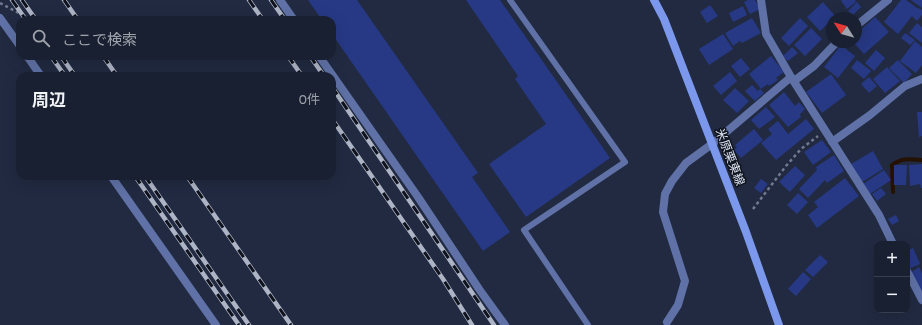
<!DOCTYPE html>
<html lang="ja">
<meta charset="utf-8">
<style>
:root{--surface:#192031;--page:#262d3d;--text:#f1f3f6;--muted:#9fa3ab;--line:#373e4d}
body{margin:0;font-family:"Varela Round","Noto Sans JP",sans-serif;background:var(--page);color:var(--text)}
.controls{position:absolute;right:12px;bottom:12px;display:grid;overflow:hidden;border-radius:8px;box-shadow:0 4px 16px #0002}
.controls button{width:36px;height:36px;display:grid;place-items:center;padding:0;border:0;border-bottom:1px solid var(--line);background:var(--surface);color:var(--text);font:20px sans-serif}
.compass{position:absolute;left:826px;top:12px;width:36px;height:36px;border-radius:50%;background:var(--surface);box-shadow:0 4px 16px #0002;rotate:307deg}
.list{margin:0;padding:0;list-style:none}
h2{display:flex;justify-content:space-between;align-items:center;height:52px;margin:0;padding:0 16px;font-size:17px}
h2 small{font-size:13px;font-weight:400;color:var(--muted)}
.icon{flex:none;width:22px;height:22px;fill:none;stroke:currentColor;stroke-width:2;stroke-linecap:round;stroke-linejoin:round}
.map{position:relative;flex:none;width:922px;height:325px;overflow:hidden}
.search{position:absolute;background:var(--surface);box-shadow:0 4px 16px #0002;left:16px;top:16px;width:320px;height:44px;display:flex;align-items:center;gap:10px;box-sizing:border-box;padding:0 14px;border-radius:12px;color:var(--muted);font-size:15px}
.panel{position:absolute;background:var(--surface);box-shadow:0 4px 16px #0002;left:16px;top:72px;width:320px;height:108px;border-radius:12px}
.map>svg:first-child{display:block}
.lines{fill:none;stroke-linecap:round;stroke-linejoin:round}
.stream{stroke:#251100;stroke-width:4}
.building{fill:#273985}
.path{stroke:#727a8e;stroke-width:2.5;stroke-dasharray:3 3;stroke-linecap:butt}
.service{stroke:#5f71a6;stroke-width:6}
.minor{stroke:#5f71a6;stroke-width:8}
.tertiary{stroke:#5f71a6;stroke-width:8}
.secondary{stroke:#7c98ec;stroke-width:8}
.rail-casing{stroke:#adb4c5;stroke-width:4.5}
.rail{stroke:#0f131d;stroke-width:3;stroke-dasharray:9;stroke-linecap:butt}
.labels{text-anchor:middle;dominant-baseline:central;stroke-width:3;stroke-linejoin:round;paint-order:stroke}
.street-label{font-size:12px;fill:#dce2f1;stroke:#0f131d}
</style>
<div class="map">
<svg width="922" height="325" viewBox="0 0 922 325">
<rect width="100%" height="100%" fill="#212a41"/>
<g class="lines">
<path class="stream" d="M893,192L892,165C901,158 910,159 922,160"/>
</g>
<path class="building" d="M308,0H357L478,173L472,177L510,232L483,251L332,34V20H322Z
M466,0H500L610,158L526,217L489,164L546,124L515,79L518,76Z
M748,0H755L760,9L750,14L744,2Z
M842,0H855L856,2L847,9L841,1Z
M901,0H906L917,8H918L922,10V15L917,21L912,16L898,34L884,22Z
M911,0H922V8Z
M823,2L836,17L832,18V20L820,31L807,17Z
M857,2L861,7L853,15L848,11Z
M710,5L718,16L707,23L700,12Z
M743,6L747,15L733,22L729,13Z
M875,17L889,32L864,54L853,42H856V34Z
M752,18L761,33L742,43L740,41L733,46L725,33Z
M800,18L808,26L789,46L781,38Z
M917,23L922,27V43L909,33Z
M811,28L822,39L805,56L794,45Z
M905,33L915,40L910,45L901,38Z
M723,34L733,49L709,65L699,49Z
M915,41L922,47V65L916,73L900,61Z
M841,45L855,56L838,78L824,67Z
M792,47L798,53L788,61L783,56Z
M876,50L885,58L874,71L865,63Z
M771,56L784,72L776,78L778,80L769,86L768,84L761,89L749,74Z
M741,58L750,69L740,77L731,66Z
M857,60L871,71L864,79L851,68Z
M898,60L912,74L904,83L889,68Z
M887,67L900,81L885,93L873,79Z
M730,72L737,81L721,95L713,86Z
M831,74L846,95L822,113L806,92Z
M869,77L877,86L869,93L861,84Z
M752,85L758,91L760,89L764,93L755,101L745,91Z
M735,88L749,101L737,113L723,100Z
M784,92L795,106L799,102L805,109L800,114L801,117L788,127L769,105Z
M766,107L775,117L759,129L751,120Z
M917,112H922V136L919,137Z
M806,119L814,129L776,160L761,143L772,134L768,129L778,121L788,134Z
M754,129L763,140L741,158L734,150L737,147L735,145Z
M822,140L831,152L813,165L804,152Z
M873,151L883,169L862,182L851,164Z
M834,155L844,171L827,183L825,180L808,198L799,189L817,170L816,167Z
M922,164V188H921L920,184L910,186L909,165Z
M894,165H907L906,185H894Z
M795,166L805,175L790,192L779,182Z
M884,170L891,180L870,194L863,184Z
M845,178L859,196L817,228L808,215L818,207L814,202Z
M761,179L768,184L761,193L754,188Z
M881,188L886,194L877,201L872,194Z
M798,193L808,202L797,214L787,205Z
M896,215L899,221L892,225L888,219Z
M913,248L920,264L909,269L907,264V251Z
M820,255L828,262L813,277L805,270Z
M919,267L922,273V291L921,292L910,273Z
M803,272L811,279L796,296L788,289Z"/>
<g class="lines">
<path class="path" d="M0,3L32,20
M753,209L786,166L801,149L818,136"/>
<path class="service" d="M510,0L625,162L524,230L588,325"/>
<path class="minor" d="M280,0L294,20
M0,18L20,46
M856,26L888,0
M27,56L41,76
M319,56L418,197L479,289L505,325
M791,77L879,215L893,244
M794,81L814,66L837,42
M832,142L870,115L905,86L922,79
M712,144L791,77L766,34L761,0
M111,176L216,325
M907,271L922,300"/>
<path class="tertiary" d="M667,322L678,305L685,281L663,212L665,194L672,181L686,163L712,144"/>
<path class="secondary" d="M654,0L664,19L746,232L779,325"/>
<g class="rail-casing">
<path id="rail" d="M12,0L26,20
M22,0L36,20
M64,0L78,20
M249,0L263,20
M271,0L285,20
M51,56L65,76
M61,56L75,76
M103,56L117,76
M288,56L302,76
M310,56L324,76
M332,87L494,325
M332,119L443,279L472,325
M135,176L239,325
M145,176L249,325
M187,176L291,325"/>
</g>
<use href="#rail" class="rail"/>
</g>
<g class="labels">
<g class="street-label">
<text transform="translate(730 157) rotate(69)">米原栗東線</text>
</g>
</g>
</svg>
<div class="controls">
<button>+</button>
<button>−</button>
</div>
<svg class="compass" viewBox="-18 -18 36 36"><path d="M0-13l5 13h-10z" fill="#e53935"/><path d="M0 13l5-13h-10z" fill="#9fa3ab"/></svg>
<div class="search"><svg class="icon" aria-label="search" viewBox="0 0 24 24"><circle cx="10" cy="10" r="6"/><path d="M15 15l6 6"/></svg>ここで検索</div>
<section class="panel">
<h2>周辺<small>0件</small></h2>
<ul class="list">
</ul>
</section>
</div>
